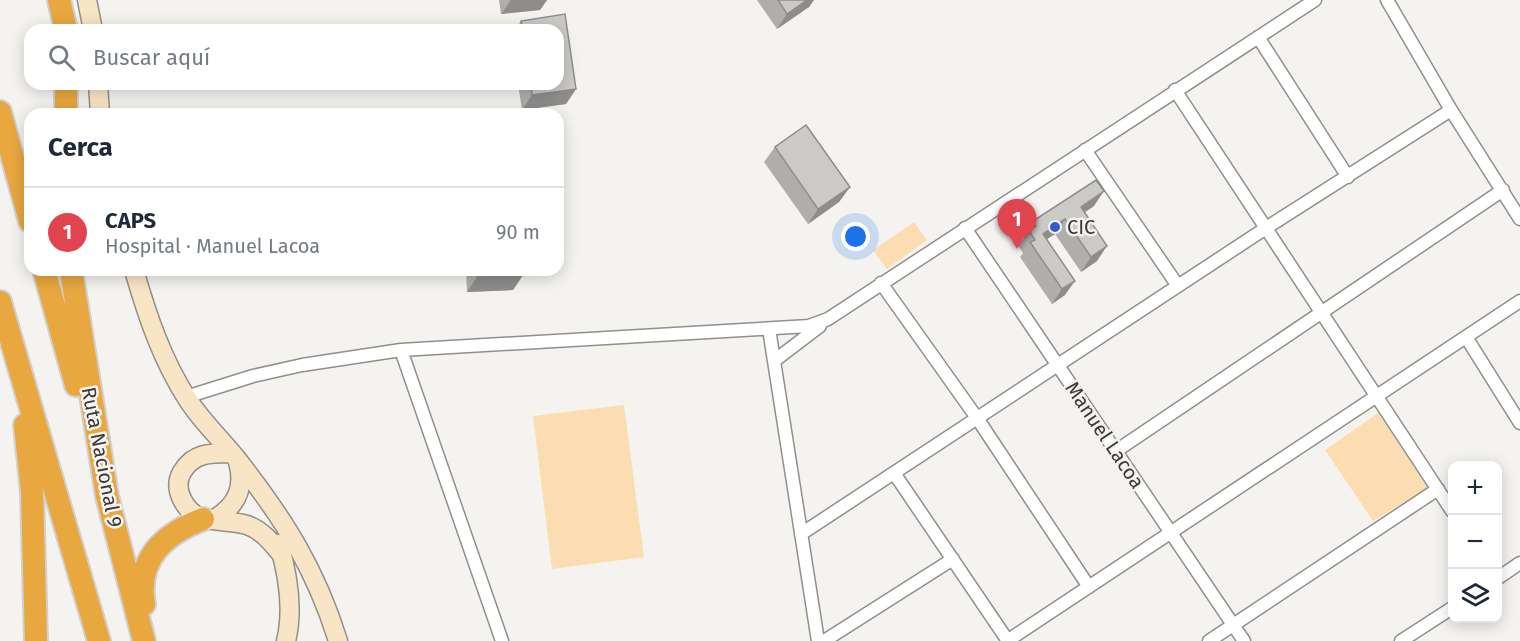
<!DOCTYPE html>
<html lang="es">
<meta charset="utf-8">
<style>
:root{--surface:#fff;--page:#f2f2f3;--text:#1f2937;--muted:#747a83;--line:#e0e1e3;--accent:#ea580c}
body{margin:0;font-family:"Fira Sans",sans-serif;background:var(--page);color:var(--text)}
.controls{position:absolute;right:18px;bottom:18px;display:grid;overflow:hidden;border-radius:12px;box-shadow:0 3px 15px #0003}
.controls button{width:54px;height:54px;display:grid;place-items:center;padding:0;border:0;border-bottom:2px solid var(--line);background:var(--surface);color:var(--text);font:30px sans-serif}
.you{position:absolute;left:856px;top:237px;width:21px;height:21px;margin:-15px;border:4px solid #fff;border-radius:50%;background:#1a73e8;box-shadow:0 0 0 9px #1a73e833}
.badge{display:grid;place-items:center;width:39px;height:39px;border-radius:50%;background:var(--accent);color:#fff;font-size:20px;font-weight:700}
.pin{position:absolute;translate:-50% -50px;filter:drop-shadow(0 2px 3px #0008)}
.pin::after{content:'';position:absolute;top:32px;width:21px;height:18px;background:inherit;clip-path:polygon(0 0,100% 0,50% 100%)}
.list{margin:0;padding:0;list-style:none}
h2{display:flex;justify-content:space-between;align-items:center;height:78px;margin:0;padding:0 24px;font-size:26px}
h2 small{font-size:20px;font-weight:400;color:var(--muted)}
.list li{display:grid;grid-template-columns:39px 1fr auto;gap:18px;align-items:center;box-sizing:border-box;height:90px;padding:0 24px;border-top:2px solid var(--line)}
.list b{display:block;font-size:22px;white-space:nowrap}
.list p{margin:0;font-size:20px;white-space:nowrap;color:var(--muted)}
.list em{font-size:20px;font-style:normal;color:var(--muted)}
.icon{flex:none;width:33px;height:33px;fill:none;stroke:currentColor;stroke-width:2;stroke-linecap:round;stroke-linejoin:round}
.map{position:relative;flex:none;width:1520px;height:641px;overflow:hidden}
.search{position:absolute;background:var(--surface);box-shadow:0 3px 15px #0003;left:24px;top:24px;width:540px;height:66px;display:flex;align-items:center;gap:15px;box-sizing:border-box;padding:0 21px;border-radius:18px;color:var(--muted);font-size:22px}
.panel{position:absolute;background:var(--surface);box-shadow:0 3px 15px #0003;left:24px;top:108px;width:540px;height:168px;border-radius:18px}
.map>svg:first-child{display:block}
.green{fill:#fcddb2}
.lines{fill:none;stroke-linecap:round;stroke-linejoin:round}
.street-casing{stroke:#918f8c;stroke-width:15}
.secondary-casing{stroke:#918f8c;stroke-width:21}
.highway-casing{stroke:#d0d0cf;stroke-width:26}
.street{stroke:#fff;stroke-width:12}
.secondary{stroke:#f8e5c5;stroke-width:18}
.highway{stroke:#e8a73f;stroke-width:22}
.wall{fill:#afaeab}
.shaded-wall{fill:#8f8d8b}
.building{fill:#cccac7;stroke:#8f8d8b;stroke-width:1.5}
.poi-dot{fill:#315bcb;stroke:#f5f3f0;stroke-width:2}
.labels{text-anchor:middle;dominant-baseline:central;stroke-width:5;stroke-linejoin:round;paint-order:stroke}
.poi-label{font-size:20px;fill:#3b3a39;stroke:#f5f3f0;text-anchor:start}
.street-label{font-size:20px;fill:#3b3a39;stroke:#f5f3f0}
</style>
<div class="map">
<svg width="1520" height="641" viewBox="0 0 1520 641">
<rect width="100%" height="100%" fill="#f5f3f0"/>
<path class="green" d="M914,222L927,240L887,269L873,250Z
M624,405L644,557L552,569L533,416Z
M1378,413L1428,488L1373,521L1325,450Z"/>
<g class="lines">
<g class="street-casing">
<path id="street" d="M1387,0L1451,110L1520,219
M1258,37L1348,177
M1175,90L1452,511
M1085,150L1178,286
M965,228L1244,641
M881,283L977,418L1089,587
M769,329L818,641
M1466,337L1520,423
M401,350L502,641
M774,361L820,326
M186,397L253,376L302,365L401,350L809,326L828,319L1315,0
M1116,451L1503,190
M894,473L1008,641
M801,534L1266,228L1451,110
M1498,578L1520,563
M824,641L953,559
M1007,641L1520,301
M1209,641L1438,489
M1401,641L1452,608"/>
</g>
<g class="secondary-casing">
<path id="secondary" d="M87,0L93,30
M98,84L100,114
M134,270C147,315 162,360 188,400C203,423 223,441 240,463C285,521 316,570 338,641
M230,453C210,453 193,453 182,472C172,489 185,511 201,518C208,521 235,521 247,525C262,530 272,543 282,555
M216,518C237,505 245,487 238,462
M279,544C288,575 294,609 286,641"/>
</g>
<g class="highway-casing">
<path id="highway" d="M59,0L66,30
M0,112L30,221
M66,114V84
M44,270L76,385
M71,270L107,496L144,641
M0,302L99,641
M25,425L32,492L36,641
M144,604C136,559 164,534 203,519"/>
</g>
<use href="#street" class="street"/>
<use href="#secondary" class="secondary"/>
<use href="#highway" class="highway"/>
</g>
<path class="wall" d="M499,0H547L540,10L501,14Z
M757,0H814L809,7L777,29Z
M565,14L576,89L566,104L522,110L518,84H558V30H515L521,21Z
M775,147L850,187L839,202L808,224L764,162Z
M1094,206L1084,213L1097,261L1081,272L1055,234L1047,239L1065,295L1052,304L1020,257L1023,253L1018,246L1024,238L1022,236L1033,221Z
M466,270H523V275L513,290L467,292Z"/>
<path class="shaded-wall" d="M511,0H547L540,10L501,14Z
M807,0H814L809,7L777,29L787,14Z
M576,89L566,104L522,110L532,95Z
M850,187L839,202L808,224L818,209Z
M1104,191L1094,206L1070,222L1081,207Z
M1065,219L1055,234L1033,248L1043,234Z
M1107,246L1097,261L1081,272L1091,257Z
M523,275L513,290L467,292L477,277Z
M1075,281L1065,295L1052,304L1062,289Z"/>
<path class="building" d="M778,0H807L787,14Z
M565,14L576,89L532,95L531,84H558V30H523L521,21Z
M806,125L850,187L818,209L775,147Z
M1096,180L1104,191L1081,207L1107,246L1091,257L1065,219L1043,234L1075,281L1062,289L1030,242L1035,240L1029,231L1036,226L1033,221Z
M477,270H523V275L477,277Z"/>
<circle class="poi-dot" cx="1055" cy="227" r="6"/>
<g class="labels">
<g class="poi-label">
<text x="1067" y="227">CIC</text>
</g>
<g class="street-label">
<text transform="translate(1105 435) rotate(56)">Manuel Lacoa</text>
<text transform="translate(102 457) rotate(79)">Ruta Nacional 9</text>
</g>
</g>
</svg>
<div class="controls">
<button>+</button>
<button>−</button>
<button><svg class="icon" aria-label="layers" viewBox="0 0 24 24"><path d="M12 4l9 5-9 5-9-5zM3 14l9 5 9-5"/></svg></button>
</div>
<div class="you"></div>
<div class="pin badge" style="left:1017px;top:249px;background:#e0444e">1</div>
<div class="search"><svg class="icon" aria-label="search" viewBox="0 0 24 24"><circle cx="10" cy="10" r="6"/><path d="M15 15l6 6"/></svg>Buscar aquí</div>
<section class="panel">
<h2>Cerca<small></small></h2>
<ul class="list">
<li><span class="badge" style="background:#e0444e">1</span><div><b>CAPS</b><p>Hospital · Manuel Lacoa</p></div><em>90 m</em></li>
</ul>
</section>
</div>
